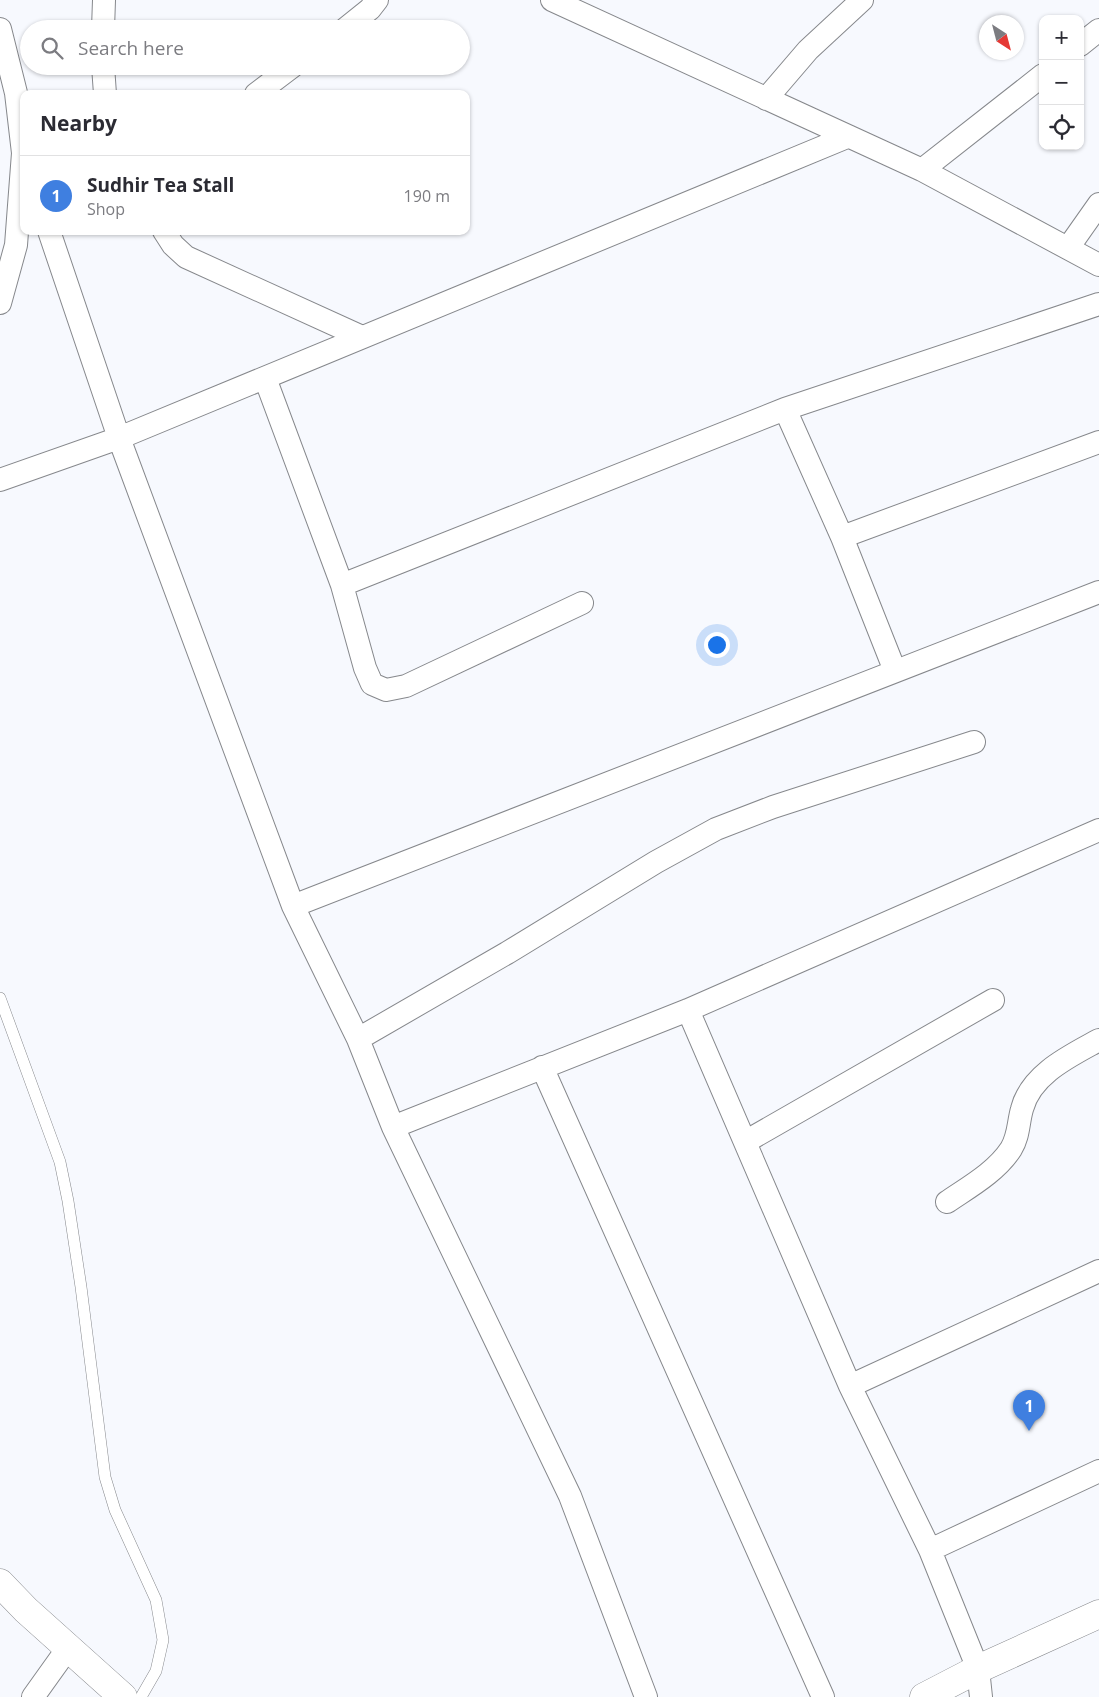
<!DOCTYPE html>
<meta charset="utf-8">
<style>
:root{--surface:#fff;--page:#f2f2f3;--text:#2b2b33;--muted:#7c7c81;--line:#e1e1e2;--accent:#256c61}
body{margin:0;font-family:"Open Sans",sans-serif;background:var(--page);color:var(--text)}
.controls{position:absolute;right:15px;top:15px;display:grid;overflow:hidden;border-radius:10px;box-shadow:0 1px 4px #0004}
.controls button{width:45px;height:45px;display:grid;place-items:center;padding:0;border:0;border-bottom:1px solid var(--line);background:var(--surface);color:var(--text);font:25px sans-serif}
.compass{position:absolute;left:979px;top:15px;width:45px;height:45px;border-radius:50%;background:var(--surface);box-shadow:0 1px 4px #0004;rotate:144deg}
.you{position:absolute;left:716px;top:644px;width:18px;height:18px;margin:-12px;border:4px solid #fff;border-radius:50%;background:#1a73e8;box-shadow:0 0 0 8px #1a73e833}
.badge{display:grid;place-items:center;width:32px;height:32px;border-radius:50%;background:var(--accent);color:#fff;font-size:16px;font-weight:700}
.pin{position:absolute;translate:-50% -41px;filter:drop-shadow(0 1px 2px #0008)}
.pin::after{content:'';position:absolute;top:26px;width:18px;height:15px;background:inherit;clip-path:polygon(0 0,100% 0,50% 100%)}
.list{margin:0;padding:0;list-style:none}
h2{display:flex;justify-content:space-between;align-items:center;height:65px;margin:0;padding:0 20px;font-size:21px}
h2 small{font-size:16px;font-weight:400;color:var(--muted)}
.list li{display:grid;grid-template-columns:32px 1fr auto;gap:15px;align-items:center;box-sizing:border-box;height:80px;padding:0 20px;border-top:1px solid var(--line)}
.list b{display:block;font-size:19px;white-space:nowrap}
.list p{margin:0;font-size:16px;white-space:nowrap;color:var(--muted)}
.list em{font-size:16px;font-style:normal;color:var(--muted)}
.icon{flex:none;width:28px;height:28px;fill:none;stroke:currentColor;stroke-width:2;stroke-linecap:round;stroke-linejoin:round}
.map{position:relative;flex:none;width:1099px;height:1697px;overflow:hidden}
.search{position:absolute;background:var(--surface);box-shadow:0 1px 4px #0004;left:20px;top:20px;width:450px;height:55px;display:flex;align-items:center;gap:12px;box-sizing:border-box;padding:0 18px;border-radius:28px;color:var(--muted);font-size:19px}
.panel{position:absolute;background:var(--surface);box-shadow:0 1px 4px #0004;left:20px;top:90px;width:450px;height:145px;border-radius:10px}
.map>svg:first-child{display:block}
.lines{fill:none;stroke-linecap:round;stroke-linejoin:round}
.service-casing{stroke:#86888c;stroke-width:12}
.minor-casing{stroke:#86888c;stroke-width:24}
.tertiary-casing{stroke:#86888c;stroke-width:29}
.service{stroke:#fff;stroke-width:11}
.minor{stroke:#fff;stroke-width:22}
.tertiary{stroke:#fff;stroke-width:28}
</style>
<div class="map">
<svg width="1099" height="1697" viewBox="0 0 1099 1697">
<rect width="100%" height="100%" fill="#f7f9fe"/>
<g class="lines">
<g class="service-casing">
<path id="service" d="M0,998L60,1162L68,1201L81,1287L105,1477L115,1510L156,1600L163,1640L156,1671L141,1697"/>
</g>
<g class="minor-casing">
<path id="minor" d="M552,0L922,170L1099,265
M0,29L16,93L23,153L16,245L0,303
M103,29L104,0
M345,29L370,9L377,0
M1080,45L1099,30
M103,66L105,94
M256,94L293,66
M766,99L808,50L862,0
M922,170L1043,75
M49,231L119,438L293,906L358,1039L393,1127L570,1496L646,1697
M164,231L173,245L186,257L362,337
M1068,248L1099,204
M265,378L342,585L365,668L372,684L386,690L406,686L582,603
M785,409L842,537L895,671
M0,480L119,438L847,137
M842,537L1099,442
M342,585L785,409L1099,304
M293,906L1099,592
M688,1010L850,1386L930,1550L978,1669L981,1697
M358,1039L507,953L656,862L716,829L773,807L974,742
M542,1067L823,1697
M393,1127L688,1010L1099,830
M745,1142L993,1000
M947,1202C969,1187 996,1172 1011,1149C1019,1136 1018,1123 1022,1109C1031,1074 1070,1056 1099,1040
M850,1386L1099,1271
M930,1550L1099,1471
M33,1697L68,1648"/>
</g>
<g class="tertiary-casing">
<path id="tertiary" d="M0,1583L26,1610L123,1697
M924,1697L978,1669L1099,1614"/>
</g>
<use href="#service" class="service"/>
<use href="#minor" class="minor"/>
<use href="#tertiary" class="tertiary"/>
</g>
</svg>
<div class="controls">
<button>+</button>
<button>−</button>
<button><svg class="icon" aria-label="locate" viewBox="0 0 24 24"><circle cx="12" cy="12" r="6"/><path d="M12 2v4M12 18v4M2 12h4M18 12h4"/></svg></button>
</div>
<svg class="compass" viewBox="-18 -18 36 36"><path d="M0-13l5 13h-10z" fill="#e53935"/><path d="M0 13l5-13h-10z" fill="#7c7c81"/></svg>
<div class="you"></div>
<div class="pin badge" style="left:1029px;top:1431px;background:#3f7fe0">1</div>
<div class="search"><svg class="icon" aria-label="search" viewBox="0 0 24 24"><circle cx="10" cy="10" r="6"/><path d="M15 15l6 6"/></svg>Search here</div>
<section class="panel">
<h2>Nearby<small></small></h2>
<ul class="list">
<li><span class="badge" style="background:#3f7fe0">1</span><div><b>Sudhir Tea Stall</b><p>Shop</p></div><em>190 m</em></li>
</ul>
</section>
</div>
